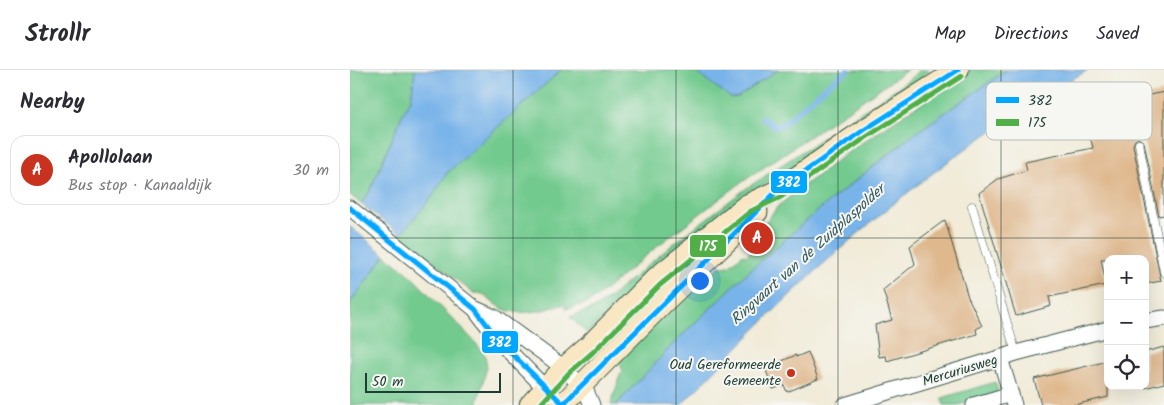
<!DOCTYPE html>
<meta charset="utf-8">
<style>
:root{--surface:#fff;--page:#f7f7f7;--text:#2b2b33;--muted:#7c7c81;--line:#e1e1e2;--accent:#c8321e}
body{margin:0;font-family:Kalam,sans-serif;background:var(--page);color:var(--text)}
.controls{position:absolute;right:15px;bottom:15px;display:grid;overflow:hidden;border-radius:10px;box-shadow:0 5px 20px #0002}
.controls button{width:45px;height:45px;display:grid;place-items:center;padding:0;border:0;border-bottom:1px solid var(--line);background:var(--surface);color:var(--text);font:25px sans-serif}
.scale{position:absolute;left:15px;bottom:12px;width:136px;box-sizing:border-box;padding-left:5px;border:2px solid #1f3d34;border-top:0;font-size:14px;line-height:18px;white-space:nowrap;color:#1f3d34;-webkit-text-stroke:4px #f6f6f2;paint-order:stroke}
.you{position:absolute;left:349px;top:210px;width:18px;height:18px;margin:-12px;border:4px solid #fff;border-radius:50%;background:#1a73e8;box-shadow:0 0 0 8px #1a73e833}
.badge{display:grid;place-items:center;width:32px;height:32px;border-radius:50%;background:var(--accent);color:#fff;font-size:16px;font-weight:700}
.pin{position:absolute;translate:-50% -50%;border:2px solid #fff;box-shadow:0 1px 5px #0006}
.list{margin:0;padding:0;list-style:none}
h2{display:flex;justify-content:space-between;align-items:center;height:65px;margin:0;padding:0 20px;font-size:21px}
h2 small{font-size:16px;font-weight:400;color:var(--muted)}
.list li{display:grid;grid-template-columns:32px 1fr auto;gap:15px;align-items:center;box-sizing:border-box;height:70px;margin:0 10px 10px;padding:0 10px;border:1px solid var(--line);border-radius:15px}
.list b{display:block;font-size:19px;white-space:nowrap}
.list p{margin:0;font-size:16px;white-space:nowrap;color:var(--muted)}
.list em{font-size:16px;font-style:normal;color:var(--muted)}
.icon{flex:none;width:28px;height:28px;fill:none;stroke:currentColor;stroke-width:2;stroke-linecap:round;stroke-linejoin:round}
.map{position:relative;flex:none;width:814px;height:335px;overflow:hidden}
header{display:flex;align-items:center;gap:30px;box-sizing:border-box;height:70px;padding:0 25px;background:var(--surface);border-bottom:1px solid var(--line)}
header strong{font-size:24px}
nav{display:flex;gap:28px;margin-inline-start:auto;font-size:18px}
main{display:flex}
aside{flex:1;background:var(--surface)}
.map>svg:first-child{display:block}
.green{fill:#73ca8f;stroke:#498462}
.water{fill:#78b3e9;stroke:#4c788e}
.pier{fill:#f1ebd8}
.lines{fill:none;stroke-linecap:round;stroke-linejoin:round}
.stream{stroke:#78b3e9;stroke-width:5.5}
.building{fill:#dfb88d}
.lane-casing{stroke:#3e574d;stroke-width:9}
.street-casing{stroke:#3e574d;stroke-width:17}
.secondary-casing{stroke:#3e574d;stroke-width:23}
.lane{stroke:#fff;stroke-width:8}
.street{stroke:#fff;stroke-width:15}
.secondary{stroke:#f9e7c3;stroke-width:21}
.bus-1-casing{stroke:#f6f6f2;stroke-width:9}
.bus-2-casing{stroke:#f6f6f2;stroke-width:9}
.bus-1{stroke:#00a7ff;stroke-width:5}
.bus-2{stroke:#50af46;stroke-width:5}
.grid{fill:none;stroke:#1f3d34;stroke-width:1;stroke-opacity:0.55}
.poi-dot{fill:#c8321e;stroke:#f6f6f2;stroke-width:2}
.labels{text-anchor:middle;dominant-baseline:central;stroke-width:4;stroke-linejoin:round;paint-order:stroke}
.poi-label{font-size:14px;fill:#1f3d34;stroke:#f6f6f2;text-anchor:end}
.street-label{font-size:14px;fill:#1f3d34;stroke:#f6f6f2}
.water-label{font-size:15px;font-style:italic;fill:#355a61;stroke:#f6f6f2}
.key{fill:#f6f6f2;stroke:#b6beb9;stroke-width:1}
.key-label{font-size:14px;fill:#1f3d34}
.line-badge{stroke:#f6f6f2;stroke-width:2}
.badge-label{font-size:14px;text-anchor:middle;font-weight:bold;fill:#fff}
</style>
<header>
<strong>Strollr</strong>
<nav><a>Map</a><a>Directions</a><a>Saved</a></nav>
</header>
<main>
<aside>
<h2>Nearby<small></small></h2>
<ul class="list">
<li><span class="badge">A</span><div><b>Apollolaan</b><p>Bus stop · Kanaaldijk</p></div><em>30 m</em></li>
</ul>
</aside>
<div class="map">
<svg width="814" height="335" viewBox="0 0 814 335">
<rect width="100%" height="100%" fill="#f6f6f2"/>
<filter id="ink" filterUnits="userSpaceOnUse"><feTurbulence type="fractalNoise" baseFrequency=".02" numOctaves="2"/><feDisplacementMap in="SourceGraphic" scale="10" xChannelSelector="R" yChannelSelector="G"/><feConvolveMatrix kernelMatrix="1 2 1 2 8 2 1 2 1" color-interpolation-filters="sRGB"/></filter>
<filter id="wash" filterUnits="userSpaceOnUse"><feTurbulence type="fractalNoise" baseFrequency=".0096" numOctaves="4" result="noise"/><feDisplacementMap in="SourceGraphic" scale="20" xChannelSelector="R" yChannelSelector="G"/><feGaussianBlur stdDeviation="1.12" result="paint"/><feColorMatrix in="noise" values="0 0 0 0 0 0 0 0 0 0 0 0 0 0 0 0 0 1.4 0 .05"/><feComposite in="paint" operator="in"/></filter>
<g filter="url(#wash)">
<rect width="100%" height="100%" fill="#f1ebd8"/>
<path class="green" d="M0,0H65L61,29L53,43L20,121L11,134L0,125Z
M211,0H343L357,10L388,27L428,0H557L388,115L310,174L248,226L237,233L216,239L215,234C194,240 170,248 149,237C143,233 137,227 130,223H123L50,165L81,128L97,103Z
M570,0H580L560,18L398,126L237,263L220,247L245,238L258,229L323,174L394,120L556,12Z
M620,0H657L564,64L470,139L398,202L324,273L266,335H261L270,305L273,301L267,288L342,216L369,197L379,196L393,184L396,186L403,179L401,176L411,167L407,163L428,136L457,113L501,80Z
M35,185L58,203L124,271L135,285L137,297L127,335H0V233Z
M645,312L648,320L644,325L608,335H594L592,328Z"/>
<path class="water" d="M65,0H211L97,103L81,128L50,165L11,134L20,121L53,43L61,29Z
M343,0H428L388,27L381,28Z
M657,0H738C641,56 551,123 468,199C420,242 376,290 331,335H266L324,273L398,202L470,139L564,64Z
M0,156L35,185L0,233Z"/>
<path class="pier" d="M9,133L52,166L48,167L10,136Z
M0,154L37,183V186L0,156Z"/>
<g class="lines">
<path class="stream" d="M412,48L424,56L432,55L480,13L498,0"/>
</g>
<g id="blocks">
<path class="building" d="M814,22V145L809,146L794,72L788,68L785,70L783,75L811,211L795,214V189H751L756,215L699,227L701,236L666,246L629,123L648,109L677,100L675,92L743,78L740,66H743L741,59L758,56L757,48L795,40L780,29Z
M595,150L618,227L632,256L626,259L627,264L537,291L536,286L529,287L525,255L542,250L533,220L565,194L560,176Z
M814,277V313L795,318V282Z
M458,282L468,309L437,322L434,315L423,319L415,298L446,285V287Z
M758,291V327L724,335H691L684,309Z"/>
</g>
</g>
<g filter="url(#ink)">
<use href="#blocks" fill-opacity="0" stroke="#3e574d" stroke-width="1"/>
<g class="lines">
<g class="lane-casing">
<path id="lane" d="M789,74L814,202
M622,136L666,283"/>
</g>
<g class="street-casing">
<path id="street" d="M0,138L125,239L151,273L195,318L213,334L216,335
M126,239L144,247L214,298L236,321L242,335
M795,251L814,248
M650,288L664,335
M495,335L666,283L758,259
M624,335L661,324"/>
</g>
<g class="secondary-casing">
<path id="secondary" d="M180,335L214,298L237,278L305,209L397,135L427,121L514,60L608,0
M212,335L314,232L407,142"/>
</g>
<use href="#lane" class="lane"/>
<use href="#street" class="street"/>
<use href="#secondary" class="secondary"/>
<g class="bus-1-casing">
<path id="bus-1" d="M0,138L125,239L151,273L213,334L427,121L514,60L608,0"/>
</g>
<g class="bus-2-casing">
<path id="bus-2" d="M190,335L219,303L242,283L310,215L401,141L431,127L518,66L612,6"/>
</g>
<use href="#bus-1" class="bus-1"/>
<use href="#bus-2" class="bus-2"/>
</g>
</g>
<path class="grid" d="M163,0V335M326,0V335M488,0V335M651,0V335M0,168H814"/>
<circle class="poi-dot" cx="441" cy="303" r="5"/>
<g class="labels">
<g class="poi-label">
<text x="431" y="295">Oud Gereformeerde<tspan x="431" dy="16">Gemeente</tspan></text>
</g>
<g class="street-label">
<text transform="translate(610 301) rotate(-17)">Mercuriusweg</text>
</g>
<g class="water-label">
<text transform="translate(458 185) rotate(-42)">Ringvaart van de Zuidplaspolder</text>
</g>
</g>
<rect x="636" y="12" width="166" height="58" rx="8" class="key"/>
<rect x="646" y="27" width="23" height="6" fill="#00a7ff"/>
<rect x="646" y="49" width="23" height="7" fill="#50af46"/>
<g class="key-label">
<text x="678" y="35">382</text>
<text x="678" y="57">175</text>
</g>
<g class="line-badge">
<rect x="420" y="100" width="38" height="24" rx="5" fill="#00a7ff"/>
<rect x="339" y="164" width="38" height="24" rx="5" fill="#50af46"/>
<rect x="131" y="260" width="38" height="24" rx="5" fill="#00a7ff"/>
</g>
<g class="badge-label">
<text x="439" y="117">382</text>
<text x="358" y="181">175</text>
<text x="150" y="277">382</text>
</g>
</svg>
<div class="controls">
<button>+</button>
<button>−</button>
<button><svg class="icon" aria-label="locate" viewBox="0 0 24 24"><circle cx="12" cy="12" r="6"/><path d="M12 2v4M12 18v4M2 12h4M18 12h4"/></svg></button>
</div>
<div class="scale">50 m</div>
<div class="you"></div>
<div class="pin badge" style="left:407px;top:168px">A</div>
</div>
</main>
